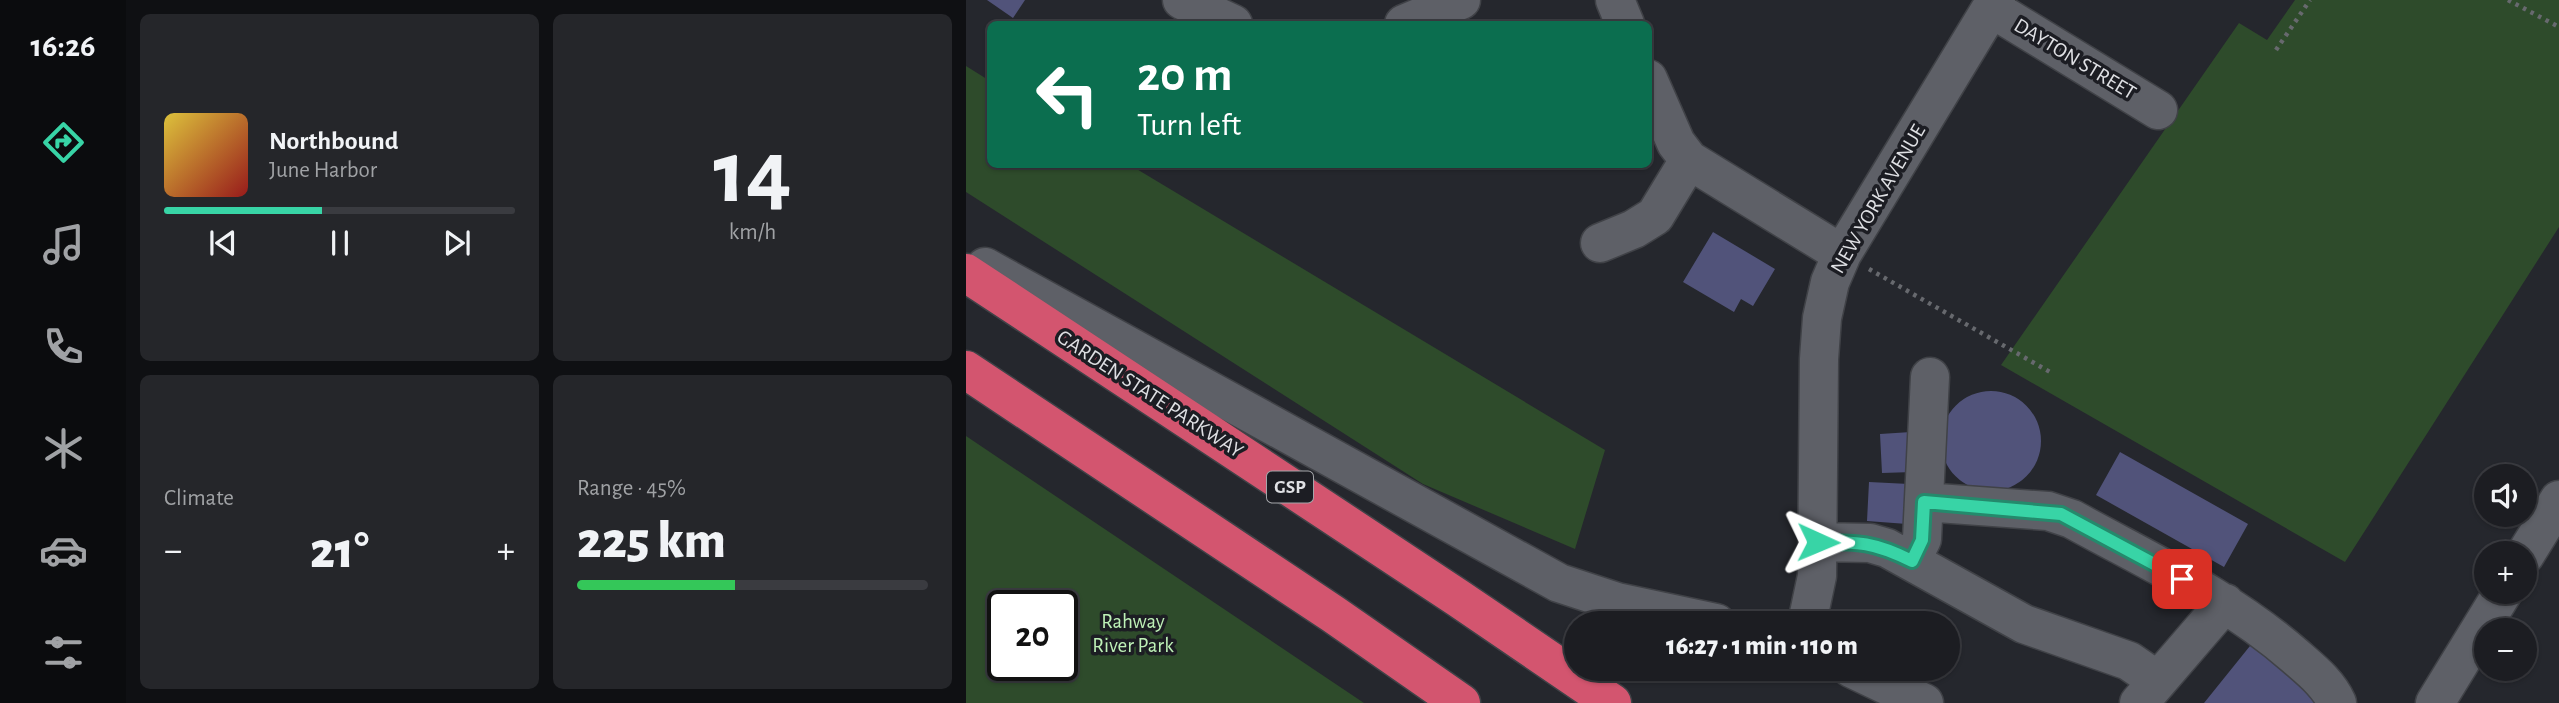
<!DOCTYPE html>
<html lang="en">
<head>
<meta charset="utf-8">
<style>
  body { margin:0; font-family:"Alegreya Sans",sans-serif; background:#25262a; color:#f1f3f6; height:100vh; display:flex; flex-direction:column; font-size:26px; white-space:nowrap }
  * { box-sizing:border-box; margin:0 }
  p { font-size:23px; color:#a0a2a5 }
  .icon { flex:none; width:38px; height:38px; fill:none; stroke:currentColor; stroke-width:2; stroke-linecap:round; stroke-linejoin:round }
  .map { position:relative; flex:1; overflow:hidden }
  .drawer { display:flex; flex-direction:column; gap:14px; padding:14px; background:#0f1013; width:840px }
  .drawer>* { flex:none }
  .hud { position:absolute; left:21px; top:21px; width:665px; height:147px; border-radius:10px; box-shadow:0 2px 5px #0004,0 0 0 2px #3a3b40; background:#0b6e4f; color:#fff; overflow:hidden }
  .controls { position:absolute; left:1508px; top:464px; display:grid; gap:14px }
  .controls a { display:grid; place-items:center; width:63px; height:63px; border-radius:50%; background:#1c1d22; box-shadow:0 2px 5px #0004,0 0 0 2px #3a3b40; font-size:35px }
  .speed { position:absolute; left:21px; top:590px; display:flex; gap:14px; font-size:35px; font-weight:700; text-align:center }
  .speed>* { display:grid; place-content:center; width:91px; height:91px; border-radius:50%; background:#1c1d22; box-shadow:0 2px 5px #0004,0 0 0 2px #3a3b40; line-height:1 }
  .speed .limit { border:4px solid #111; border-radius:10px; background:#fff; color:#111 }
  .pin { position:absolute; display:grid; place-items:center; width:60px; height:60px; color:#fff; margin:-30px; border-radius:14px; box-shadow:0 4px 10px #0006 }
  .me { position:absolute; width:77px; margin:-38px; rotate:91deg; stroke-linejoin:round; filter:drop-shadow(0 0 5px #0008) }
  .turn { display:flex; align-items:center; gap:24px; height:147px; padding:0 35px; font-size:32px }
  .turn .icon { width:91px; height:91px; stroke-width:2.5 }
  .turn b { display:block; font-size:49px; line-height:60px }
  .big { font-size:52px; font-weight:800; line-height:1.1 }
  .drawer .widget { flex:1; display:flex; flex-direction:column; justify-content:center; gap:10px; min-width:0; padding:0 24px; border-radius:10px; background:#25262a }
  .drawer .dial { align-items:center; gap:0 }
  .dial b { font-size:91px; line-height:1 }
  .song { display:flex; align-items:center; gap:21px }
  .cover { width:84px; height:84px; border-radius:10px; background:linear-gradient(135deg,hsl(50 70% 55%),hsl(0 70% 35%)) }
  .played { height:7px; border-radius:4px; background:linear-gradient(90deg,#38d4a6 45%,#3a3b40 45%) }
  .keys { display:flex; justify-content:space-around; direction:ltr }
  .heat { display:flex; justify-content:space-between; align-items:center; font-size:38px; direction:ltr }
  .charge { height:10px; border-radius:5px; background:linear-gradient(90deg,#34c759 45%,#3a3b40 0) }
  .drawer .tiles { flex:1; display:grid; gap:14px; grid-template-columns:repeat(2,1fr) }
  .trip { position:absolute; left:598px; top:611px; width:396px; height:70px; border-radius:35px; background:#1c1d22; box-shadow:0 2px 5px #0004,0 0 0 2px #3a3b40; font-weight:800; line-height:70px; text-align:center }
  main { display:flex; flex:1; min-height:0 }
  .menu { display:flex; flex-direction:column; width:126px; justify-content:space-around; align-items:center; background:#0b0c0e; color:#a0a2a5 }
  .menu .icon { width:49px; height:49px }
  .menu .on { color:#38d4a6 }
  .menu b { font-size:32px; color:#f1f3f6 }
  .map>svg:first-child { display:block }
  .green { fill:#2e4b2b; fill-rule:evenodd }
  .building { fill:#51537a }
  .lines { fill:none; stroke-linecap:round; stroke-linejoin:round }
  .minor-casing { stroke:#404247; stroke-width:41 }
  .highway-casing { stroke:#404247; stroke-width:41 }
  .path { stroke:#67696e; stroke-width:4.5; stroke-dasharray:3.5 5; stroke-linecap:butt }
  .minor { stroke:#5e6067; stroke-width:38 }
  .highway { stroke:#d3556f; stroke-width:38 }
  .route-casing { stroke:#248a6c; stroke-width:18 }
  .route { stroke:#38d4a6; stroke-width:12 }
  .labels { text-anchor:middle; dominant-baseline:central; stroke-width:7; stroke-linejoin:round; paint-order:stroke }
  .shield { fill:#1c1d23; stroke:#a4a6aa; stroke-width:2 }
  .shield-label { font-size:19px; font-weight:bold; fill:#dfe0e4 }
  .street-label { font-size:21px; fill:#dfe0e4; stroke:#1c1d23 }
  .park-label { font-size:21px; fill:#bef1b7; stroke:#1c1d23 }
</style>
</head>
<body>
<main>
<nav class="menu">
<b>16:26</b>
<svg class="icon on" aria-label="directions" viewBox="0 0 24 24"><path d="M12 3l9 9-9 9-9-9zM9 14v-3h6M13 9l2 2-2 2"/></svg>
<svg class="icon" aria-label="music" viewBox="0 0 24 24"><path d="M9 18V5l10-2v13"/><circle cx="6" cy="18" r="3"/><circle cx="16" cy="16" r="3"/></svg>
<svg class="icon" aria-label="phone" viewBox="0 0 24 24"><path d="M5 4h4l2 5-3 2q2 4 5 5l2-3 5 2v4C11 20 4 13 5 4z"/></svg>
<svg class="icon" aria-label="climate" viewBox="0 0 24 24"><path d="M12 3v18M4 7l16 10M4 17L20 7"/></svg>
<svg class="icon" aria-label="car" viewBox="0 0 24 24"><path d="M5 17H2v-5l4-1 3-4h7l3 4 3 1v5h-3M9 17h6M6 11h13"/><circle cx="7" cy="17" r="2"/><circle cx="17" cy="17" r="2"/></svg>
<svg class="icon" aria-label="filters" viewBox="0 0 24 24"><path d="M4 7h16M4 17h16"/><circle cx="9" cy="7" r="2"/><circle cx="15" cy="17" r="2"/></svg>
</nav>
<section class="drawer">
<div class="tiles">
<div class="widget">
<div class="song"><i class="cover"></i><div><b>Northbound</b><p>June Harbor</p></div></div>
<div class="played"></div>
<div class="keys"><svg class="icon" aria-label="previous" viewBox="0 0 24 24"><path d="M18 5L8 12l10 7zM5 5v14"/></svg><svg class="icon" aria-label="pause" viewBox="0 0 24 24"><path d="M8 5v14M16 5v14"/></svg><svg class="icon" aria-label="next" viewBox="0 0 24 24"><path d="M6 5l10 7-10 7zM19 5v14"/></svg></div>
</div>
<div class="widget dial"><b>14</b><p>km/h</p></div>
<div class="widget"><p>Climate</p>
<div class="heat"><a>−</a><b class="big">21°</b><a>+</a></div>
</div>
<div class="widget"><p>Range · 45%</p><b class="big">225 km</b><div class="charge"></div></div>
</div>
</section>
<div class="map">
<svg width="1593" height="703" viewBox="0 0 1593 703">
  <rect width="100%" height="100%" fill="#25272d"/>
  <path class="green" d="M1329 0H1593V227L1379 562 1035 365 1273 23 1301 40Z
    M0 66 24 81V164L164 165 639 450 609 549 457 484 0 192Z
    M0 436 398 703H0ZM37 606H96V665H37Z"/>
  <path class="building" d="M21 0H59L47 18Z
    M747 232 809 269 787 306 775 299 768 312 717 282Z
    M975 441a50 50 0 1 1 100 0a50 50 0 1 1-100 0Z
    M945 432 947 472 916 473 914 434Z
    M1154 452 1282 524 1258 567 1130 495Z
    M903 482 943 484 941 524 901 521Z
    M1292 636 1359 691 1349 703H1238Z"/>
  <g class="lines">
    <defs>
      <path id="minor" d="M216 0 267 24
        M649 0 659 24
        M1025 8 1192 110
        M438 24 495 0
        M682 79 710 143 723 160 876 254
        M634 243 668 229 689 216 723 160
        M19 267 593 583 651 602 750 623
        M958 502 1082 511 1106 519C1182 561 1263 598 1329 656 1345 670 1362 683 1371 703
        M852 542 904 543 921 548 1058 624 1163 661 1192 681
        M1559 555 1593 500
        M945 561 956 539 964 377
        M841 623 851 576 853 359 856 318 864 282 876 254 1030 0
        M885 668 958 703
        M1173 703 1259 603
        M1469 703 1537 592"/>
      <path id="highway" d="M0 273 492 598 646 703
        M0 370 367 614 495 703"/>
    </defs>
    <use href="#minor" class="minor-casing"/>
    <use href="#highway" class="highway-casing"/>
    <path class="path" d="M1542 0 1593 27
      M1310 50 1344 0
      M903 269 1084 372"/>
    <use href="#minor" class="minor"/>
    <use href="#highway" class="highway"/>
  </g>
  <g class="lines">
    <defs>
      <path id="route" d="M852 542C893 542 908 542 946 561L956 540 958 502 1095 514 1216 579"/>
    </defs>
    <use href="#route" class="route-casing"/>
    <use href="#route" class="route"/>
  </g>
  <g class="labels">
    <rect class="shield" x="301" y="471.5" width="46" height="31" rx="5"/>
    <g class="shield-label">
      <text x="324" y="487">GSP</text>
    </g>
    <g class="street-label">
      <text transform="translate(1109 59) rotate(31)">DAYTON STREET</text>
      <text transform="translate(912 199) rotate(-60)">NEW YORK AVENUE</text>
      <text transform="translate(184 394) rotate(33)">GARDEN STATE PARKWAY</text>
    </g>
    <g class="park-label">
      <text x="167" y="621">Rahway<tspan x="167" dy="24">River Park</tspan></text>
    </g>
  </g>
</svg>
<div class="controls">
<a><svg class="icon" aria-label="sound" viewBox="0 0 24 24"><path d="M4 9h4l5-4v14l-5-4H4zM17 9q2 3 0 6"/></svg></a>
<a>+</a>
<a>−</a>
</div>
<div class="speed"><div class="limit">20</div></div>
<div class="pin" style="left:1216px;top:579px;background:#d93025"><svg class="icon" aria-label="arrive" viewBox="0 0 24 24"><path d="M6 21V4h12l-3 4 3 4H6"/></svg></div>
<svg class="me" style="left:852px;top:542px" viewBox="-20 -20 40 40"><path d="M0-17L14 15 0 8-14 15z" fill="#38d4a6" stroke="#fff" stroke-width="4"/></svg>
<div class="trip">16:27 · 1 min · 110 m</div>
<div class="hud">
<div class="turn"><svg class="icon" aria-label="left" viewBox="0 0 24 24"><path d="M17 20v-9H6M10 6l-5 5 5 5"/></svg><div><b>20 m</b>Turn left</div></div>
</div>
</div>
</main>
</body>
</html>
